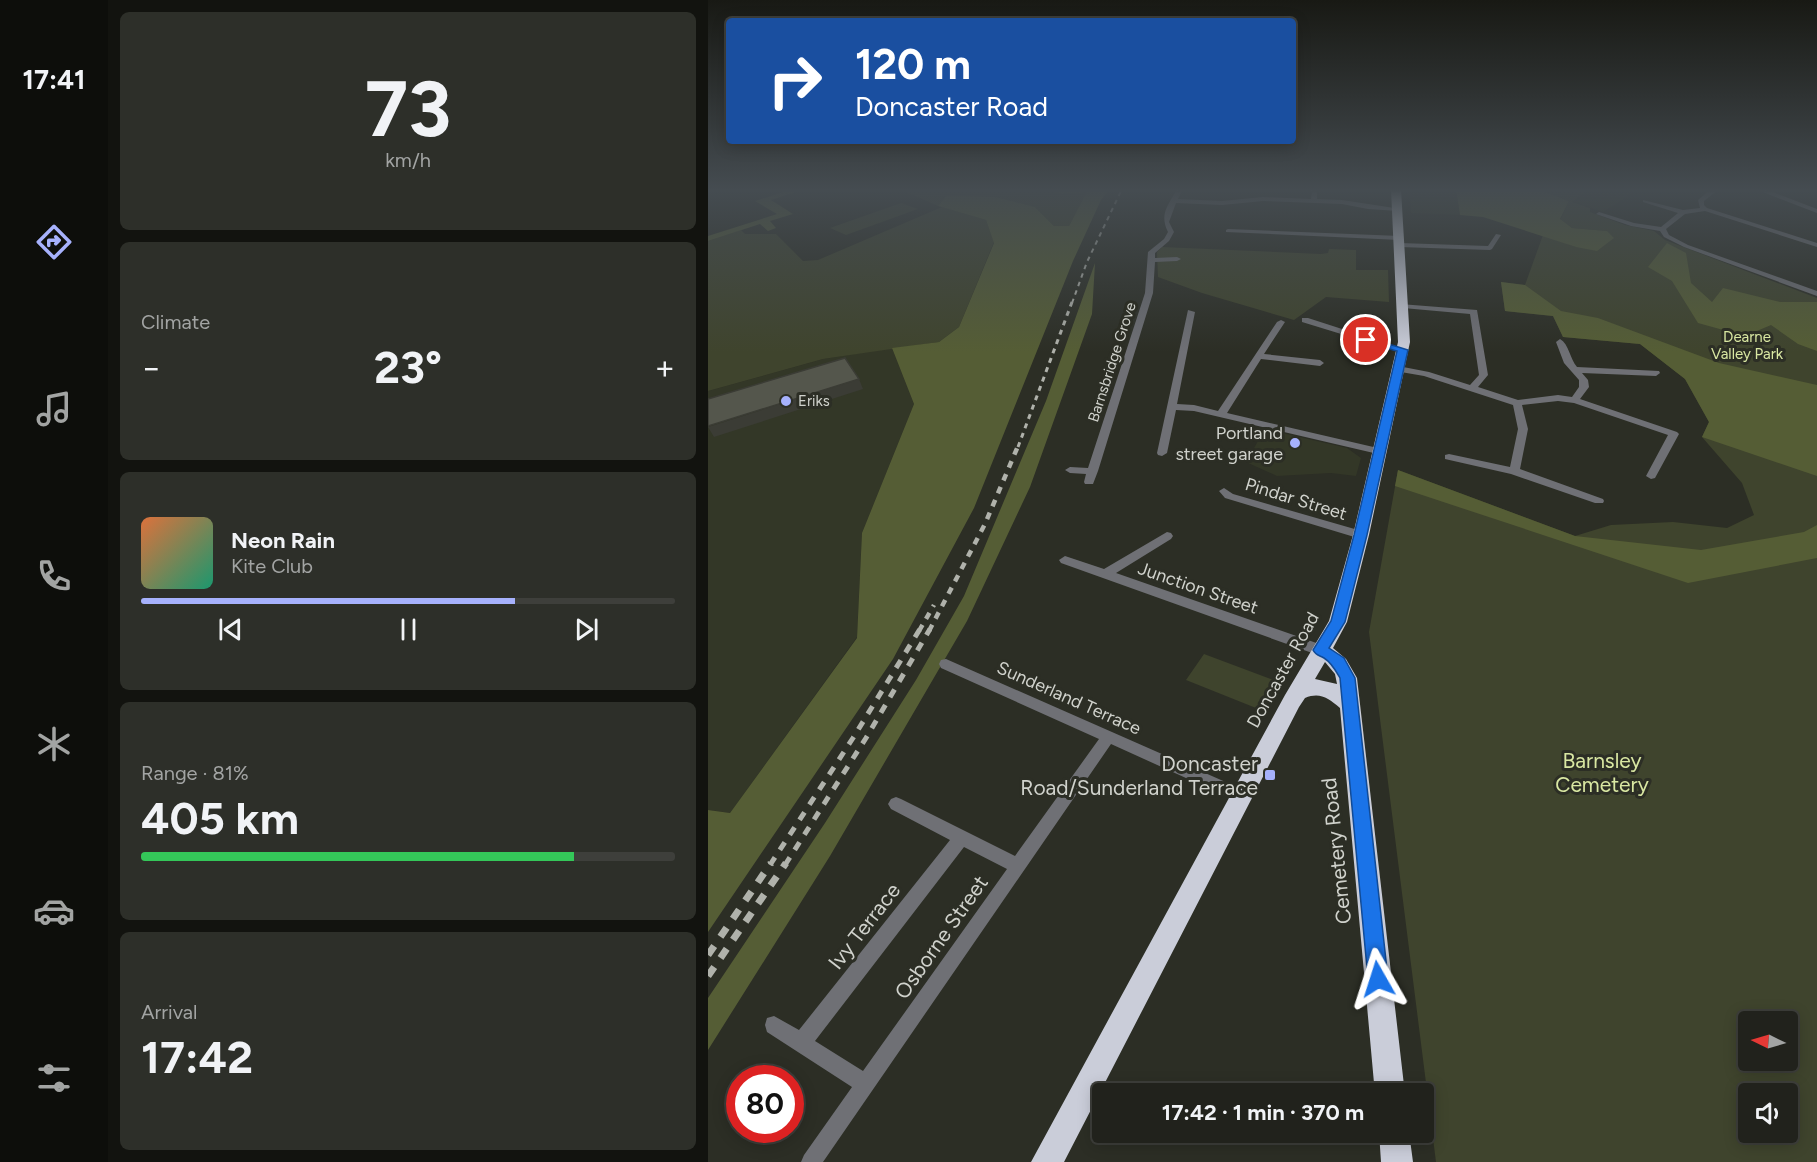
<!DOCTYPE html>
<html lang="en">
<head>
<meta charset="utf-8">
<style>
  body { margin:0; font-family:Figtree,sans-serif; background:#2d2f29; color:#f1f3f6; height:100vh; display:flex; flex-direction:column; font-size:22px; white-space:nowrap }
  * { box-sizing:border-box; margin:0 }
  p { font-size:20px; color:#a2a4a3 }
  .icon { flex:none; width:33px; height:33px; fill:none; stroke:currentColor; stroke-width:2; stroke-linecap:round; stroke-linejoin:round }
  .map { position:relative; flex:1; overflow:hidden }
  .panel { display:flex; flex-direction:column; gap:12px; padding:12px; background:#12130f; width:600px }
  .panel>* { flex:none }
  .top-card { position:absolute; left:18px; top:18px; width:570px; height:126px; border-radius:6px; box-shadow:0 3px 15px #0003,0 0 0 2px #3e3f3b; background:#1a4fa0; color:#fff; overflow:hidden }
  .needle { width:39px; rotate:275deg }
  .fabs { position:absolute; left:1030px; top:1011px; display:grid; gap:12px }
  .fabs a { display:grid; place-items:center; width:60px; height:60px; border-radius:6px; background:#21221c; box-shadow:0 3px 15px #0003,0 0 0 2px #3e3f3b; font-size:30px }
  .speed { position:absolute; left:18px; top:1065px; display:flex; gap:12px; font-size:30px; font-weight:700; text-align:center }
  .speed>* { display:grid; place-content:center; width:78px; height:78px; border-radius:50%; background:#21221c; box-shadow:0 3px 15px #0003,0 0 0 2px #3e3f3b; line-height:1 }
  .speed .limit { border:9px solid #d22; background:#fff; color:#111 }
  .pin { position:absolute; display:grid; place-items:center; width:51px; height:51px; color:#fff; margin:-26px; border:3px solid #fff; border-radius:50%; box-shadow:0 2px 6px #0007 }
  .me { position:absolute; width:66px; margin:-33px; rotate:354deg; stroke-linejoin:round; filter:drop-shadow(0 0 4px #0008) }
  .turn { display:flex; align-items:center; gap:21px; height:126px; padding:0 30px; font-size:27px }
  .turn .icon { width:78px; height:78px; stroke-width:2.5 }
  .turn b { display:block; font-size:42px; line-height:51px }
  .big { font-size:45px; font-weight:700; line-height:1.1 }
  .panel .card { flex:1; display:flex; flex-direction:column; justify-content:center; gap:9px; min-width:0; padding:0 21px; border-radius:9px; background:#2d2f29 }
  .panel .dial { align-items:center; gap:0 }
  .dial b { font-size:78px; line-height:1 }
  .song { display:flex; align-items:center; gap:18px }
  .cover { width:72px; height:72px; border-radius:9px; background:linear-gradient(135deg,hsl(20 70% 55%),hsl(160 70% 35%)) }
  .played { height:6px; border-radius:3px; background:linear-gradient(90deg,#a6b1fc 70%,#3e3f3b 70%) }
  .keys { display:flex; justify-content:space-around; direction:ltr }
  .heat { display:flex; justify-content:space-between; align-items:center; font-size:33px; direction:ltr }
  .charge { height:9px; border-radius:4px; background:linear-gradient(90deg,#34c759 81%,#3e3f3b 0) }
  .trip { position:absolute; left:384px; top:1083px; width:342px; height:60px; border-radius:6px; background:#21221c; box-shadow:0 3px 15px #0003,0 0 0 2px #3e3f3b; font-weight:700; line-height:60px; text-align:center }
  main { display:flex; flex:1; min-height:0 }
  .dock { display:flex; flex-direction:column; width:108px; justify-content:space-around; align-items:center; background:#0d0e0b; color:#a2a4a3 }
  .dock .icon { width:42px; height:42px }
  .dock .current { color:#a6b1fc }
  .dock b { font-size:27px; color:#f1f3f6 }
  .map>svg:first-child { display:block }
  .built { fill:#333727 }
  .green { fill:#3f442d; fill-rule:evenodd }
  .forest { fill:#555d35 }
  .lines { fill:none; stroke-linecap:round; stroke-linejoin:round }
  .street { fill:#6f7075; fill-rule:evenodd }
  .highway { fill:#cacdd9; fill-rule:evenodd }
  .rail-far4 { stroke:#b0b2ab; stroke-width:2; stroke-dasharray:4.5 4.5; stroke-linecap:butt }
  .rail-far3 { stroke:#b0b2ab; stroke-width:3; stroke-dasharray:5 5; stroke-linecap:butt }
  .rail-far2 { stroke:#b0b2ab; stroke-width:4.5; stroke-dasharray:7 7; stroke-linecap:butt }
  .rail-far1 { stroke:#b0b2ab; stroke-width:5; stroke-dasharray:9 9; stroke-linecap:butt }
  .rail { stroke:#b0b2ab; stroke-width:7; stroke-dasharray:11 11; stroke-linecap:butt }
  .shaded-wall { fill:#3b3c35 }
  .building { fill:#54564c; stroke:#3b3c35; stroke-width:1.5 }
  .route { fill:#1a73e8; stroke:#114b97; stroke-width:1.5 }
  .poi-dot { fill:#a6b1fc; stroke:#2c2e25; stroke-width:2 }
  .labels { text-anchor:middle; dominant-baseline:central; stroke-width:6; stroke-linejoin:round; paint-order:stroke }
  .far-park-label { font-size:15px; fill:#d9e7a2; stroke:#2c2e25 }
  .far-street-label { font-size:15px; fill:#d0d2cc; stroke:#2c2e25 }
  .far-poi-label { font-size:15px; fill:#d0d2cc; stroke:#2c2e25; text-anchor:start }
  .poi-label { font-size:18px; fill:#d0d2cc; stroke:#2c2e25; text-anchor:end }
  .street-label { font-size:18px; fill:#d0d2cc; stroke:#2c2e25 }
  .near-park-label { font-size:21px; fill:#d9e7a2; stroke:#2c2e25 }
  .near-poi-label { font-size:21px; fill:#d0d2cc; stroke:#2c2e25; text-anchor:end }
  .near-street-label { font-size:21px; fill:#d0d2cc; stroke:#2c2e25 }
</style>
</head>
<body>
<main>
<nav class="dock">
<b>17:41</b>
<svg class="icon current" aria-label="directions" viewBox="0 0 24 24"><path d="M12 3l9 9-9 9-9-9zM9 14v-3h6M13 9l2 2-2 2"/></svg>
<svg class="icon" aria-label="music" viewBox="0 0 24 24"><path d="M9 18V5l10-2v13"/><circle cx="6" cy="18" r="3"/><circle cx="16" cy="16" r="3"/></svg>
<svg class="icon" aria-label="phone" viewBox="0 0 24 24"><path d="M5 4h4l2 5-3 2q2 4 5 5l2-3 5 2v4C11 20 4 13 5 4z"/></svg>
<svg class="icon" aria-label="climate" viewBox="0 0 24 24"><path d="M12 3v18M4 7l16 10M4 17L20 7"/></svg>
<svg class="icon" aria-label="car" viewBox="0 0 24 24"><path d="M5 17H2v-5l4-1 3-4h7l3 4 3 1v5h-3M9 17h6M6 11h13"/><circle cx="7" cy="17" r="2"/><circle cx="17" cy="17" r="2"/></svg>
<svg class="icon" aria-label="filters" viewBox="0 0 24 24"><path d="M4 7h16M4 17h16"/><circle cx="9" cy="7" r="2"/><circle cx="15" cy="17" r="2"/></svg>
</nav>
<section class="panel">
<div class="card dial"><b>73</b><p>km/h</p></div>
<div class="card"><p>Climate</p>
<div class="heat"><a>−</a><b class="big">23°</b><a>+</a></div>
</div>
<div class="card">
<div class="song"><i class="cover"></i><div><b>Neon Rain</b><p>Kite Club</p></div></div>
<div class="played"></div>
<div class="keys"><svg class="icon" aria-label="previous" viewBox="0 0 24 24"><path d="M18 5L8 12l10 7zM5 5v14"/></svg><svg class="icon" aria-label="pause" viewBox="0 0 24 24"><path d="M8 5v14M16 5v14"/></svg><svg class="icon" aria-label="next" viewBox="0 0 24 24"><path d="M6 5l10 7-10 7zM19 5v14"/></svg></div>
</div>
<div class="card"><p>Range · 81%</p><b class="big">405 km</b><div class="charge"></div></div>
<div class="card"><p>Arrival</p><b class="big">17:42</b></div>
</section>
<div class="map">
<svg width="1109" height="1162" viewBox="0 0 1109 1162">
  <rect width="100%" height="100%" fill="#2c2e25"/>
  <path class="built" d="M702 189 748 191 752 215 703 213Z
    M828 189H931L895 212Z
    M184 348 206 404 154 533 149 637 22 813 0 810V391L115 359Z
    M557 429 639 448 653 458 648 476 623 473 569 476 538 462Z"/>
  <path class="green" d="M192 189H393L380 192 361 226H346L327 207 238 196 230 206Z
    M872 189H880L864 202 882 208V212L917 225 946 231 957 240 1109 298V1162H728L661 632 690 470 867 536 903 525 965 522 1019 528 1046 515 1034 483 994 437 1001 422 977 379 932 344 855 337 845 316 797 311 793 282 817 285 835 235 868 247 899 231 864 228 852 220 861 201 830 190 852 193ZM1041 1022H1080V1060H1041ZM1041 1094H1080V1132H1041Z
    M193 203 210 209 138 235 122 228Z
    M234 207 278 220 286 242 251 327 231 342 115 359 0 391V241L33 230 37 234H68L95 261 110 260Z
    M454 247 613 254 620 253 621 249 648 250V270H680L681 302 618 297 586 320 494 293 450 277 449 252Z
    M496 654 573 683 558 712 478 680Z"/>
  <path class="forest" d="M85 189H97L63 200 85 214 62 221 68 228 60 231 52 224 0 241V236L69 214 47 201Z
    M346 189H401L393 200 365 261 266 508 185 659 0 932V810L22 813 149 638 154 533 206 404 184 348 231 342 251 327 286 243 278 220 230 206 238 196 287 197 327 207 346 226H361L379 192 354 194 346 192Z
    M748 189H828L861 201 852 219 864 228 899 231 906 238 889 251 868 247 775 217 752 215Z
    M959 243 978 253 983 283 1004 302 1015 288 1072 302H1109V351L1090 344 1063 325 1037 336 990 323 964 281 940 267Z
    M387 263 384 314 322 487 259 621 122 856 0 1050V998L117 823 208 680 256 596 338 401Z
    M793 282 817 285 853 311 890 318 1011 363 1109 385V476L994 437 1001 422 977 379 932 344 855 337 845 316 797 311Z
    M690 470 867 536 993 550 1096 532 1109 525V558L980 583 687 486Z"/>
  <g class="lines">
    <path class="street" d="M469 189H475L470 199 514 201 555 197 603 199 604 192 600 189H609V199L634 200 693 209 690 211 660 209 634 204 555 201 514 205 468 203 461 222 466 232 461 241 447 253V258L469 257 473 259 469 261 447 262 445 293 390 471 385 484H377L376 482 378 474 362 473 357 470 362 467 380 468 437 293 440 252 456 239 460 232C451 214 460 206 469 189Z
      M1003 189H1011L996 201V205L999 208 1109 243V247L997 211 977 214 958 229 961 235 980 245 1109 291V296L976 247 956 237 952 231 923 226 888 214 891 212 926 223 953 227 970 213 935 202V200L975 210 992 208 990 200Z
      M1047 189H1057L1109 209V213Z
      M520 229 692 236 695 238 692 240 518 232V230Z
      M788 234 793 235 784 249 782 250 692 247 689 245 692 243 780 246Z
      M692 304 769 310 780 375 770 387 810 400 850 395 864 397 871 387V380L856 363 848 342 852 339C861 344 862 359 869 367L951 371 952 373 948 376 874 373 880 380 881 387 872 399 969 432 971 434 947 478 943 479 938 476 960 435 866 403 850 401 814 405 820 429 812 469 895 499 896 501 895 503H887L803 474 737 459V455L741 454 802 467 810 429 805 405 716 376 687 371V367L690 366 721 372 762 385 771 375 762 314 695 308 691 306Z
      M480 310 487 312 469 404 486 405 510 411 569 322 573 320 577 322 556 354 612 360 616 363 612 366 553 359 519 413 674 449V453L670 454 486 411 468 410 459 453 454 456 450 455 449 453Z
      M594 318H600L699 350 692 352 594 322Z
      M516 488 525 494 657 532 659 535 653 539 517 498 511 491Z
      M459 532 463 533 465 536 463 539 408 573 617 646 619 650 617 654H607L353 563 351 560 357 556 396 569Z
      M238 659 538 791 541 796 538 801 533 803 403 744 115 1162H93L96 1155 144 1087 59 1032 57 1025 59 1018 66 1016 91 1030 242 840 183 809 180 804 183 799 188 797 193 799 307 856 391 739 233 668 231 664 233 660ZM256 847 299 869 155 1071 107 1041Z"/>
    <path class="highway" d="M683 189H693L702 342 661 535 639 622 625 648 638 659 649 678 697 1094H667L632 708C620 698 612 692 597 698L591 707 356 1162H323L577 695 621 621 645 535 690 342ZM617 662 627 674 629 684 607 679Z
      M671 1132H701L705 1162H673Z"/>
    <path class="rail-far4" d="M364 303 379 262 414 189"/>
    <path class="rail-far3" d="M310 447 364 302"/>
    <path class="rail-far2" d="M211 631 226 605
      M221 631 277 524 310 446"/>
    <path class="rail-far1" d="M62 865 145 738 212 629
      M77 865 158 738 222 629"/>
    <path class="rail" d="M0 955 63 863
      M0 976 78 863"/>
  </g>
  <path class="shaded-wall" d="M151 379 155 389 6 437 0 427Z"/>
  <path class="building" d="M137 358 151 379 0 426V399Z"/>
  <linearGradient id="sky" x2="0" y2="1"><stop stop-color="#181914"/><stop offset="0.54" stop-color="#454c51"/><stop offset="1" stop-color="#454c51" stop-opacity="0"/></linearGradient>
  <rect width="1109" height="352" fill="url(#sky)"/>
  <path class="route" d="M658 337 700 350 659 535 637 622 621 648 636 658 647 678 680 979 677 986 670 989 663 986 660 979 632 678C628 671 624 663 616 658 611 655 608 656 605 650L623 621 646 535 689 351 655 342 653 340Z"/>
  <g class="poi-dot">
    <circle cx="78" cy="401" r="6"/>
    <circle cx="587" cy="443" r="6"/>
    <rect x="556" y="769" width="12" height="12" rx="3"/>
  </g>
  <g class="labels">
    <g class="far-park-label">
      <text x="1039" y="337">Dearne<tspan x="1039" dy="17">Valley Park</tspan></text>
    </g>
    <g class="far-street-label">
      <text transform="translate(404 362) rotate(-72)">Barnsbridge Grove</text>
    </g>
    <g class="far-poi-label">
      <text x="90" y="401">Eriks</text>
    </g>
    <g class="poi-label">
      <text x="575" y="433">Portland<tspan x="575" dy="21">street garage</tspan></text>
    </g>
    <g class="street-label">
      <text transform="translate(588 499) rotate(17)">Pindar Street</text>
      <text transform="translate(490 588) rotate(19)">Junction Street</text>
      <text transform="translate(575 670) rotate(-61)">Doncaster Road</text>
      <text transform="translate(361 698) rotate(24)">Sunderland Terrace</text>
    </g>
    <g class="near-park-label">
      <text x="894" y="760">Barnsley<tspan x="894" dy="24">Cemetery</tspan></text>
    </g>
    <g class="near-poi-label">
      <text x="550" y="763">Doncaster<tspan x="550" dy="24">Road/Sunderland Terrace</tspan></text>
    </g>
    <g class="near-street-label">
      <text transform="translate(628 851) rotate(-96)">Cemetery Road</text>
      <text transform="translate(156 926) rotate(-52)">Ivy Terrace</text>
      <text transform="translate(233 937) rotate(-55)">Osborne Street</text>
    </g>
  </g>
</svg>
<div class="fabs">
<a><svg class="needle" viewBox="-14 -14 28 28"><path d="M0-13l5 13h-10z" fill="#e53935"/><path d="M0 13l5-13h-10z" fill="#a2a4a3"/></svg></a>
<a><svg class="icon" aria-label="sound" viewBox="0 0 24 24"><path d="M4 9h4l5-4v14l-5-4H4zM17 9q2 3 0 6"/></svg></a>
</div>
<div class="speed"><div class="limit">80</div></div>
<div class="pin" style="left:658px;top:340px;background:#d93025"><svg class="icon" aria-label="arrive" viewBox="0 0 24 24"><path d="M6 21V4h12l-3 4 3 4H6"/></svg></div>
<svg class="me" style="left:670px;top:979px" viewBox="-20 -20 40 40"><path d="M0-17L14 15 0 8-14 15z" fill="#1a73e8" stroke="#fff" stroke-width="4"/></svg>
<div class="trip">17:42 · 1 min · 370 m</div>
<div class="top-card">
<div class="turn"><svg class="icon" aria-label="right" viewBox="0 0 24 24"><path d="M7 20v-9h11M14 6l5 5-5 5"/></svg><div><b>120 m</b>Doncaster Road</div></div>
</div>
</div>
</main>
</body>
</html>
